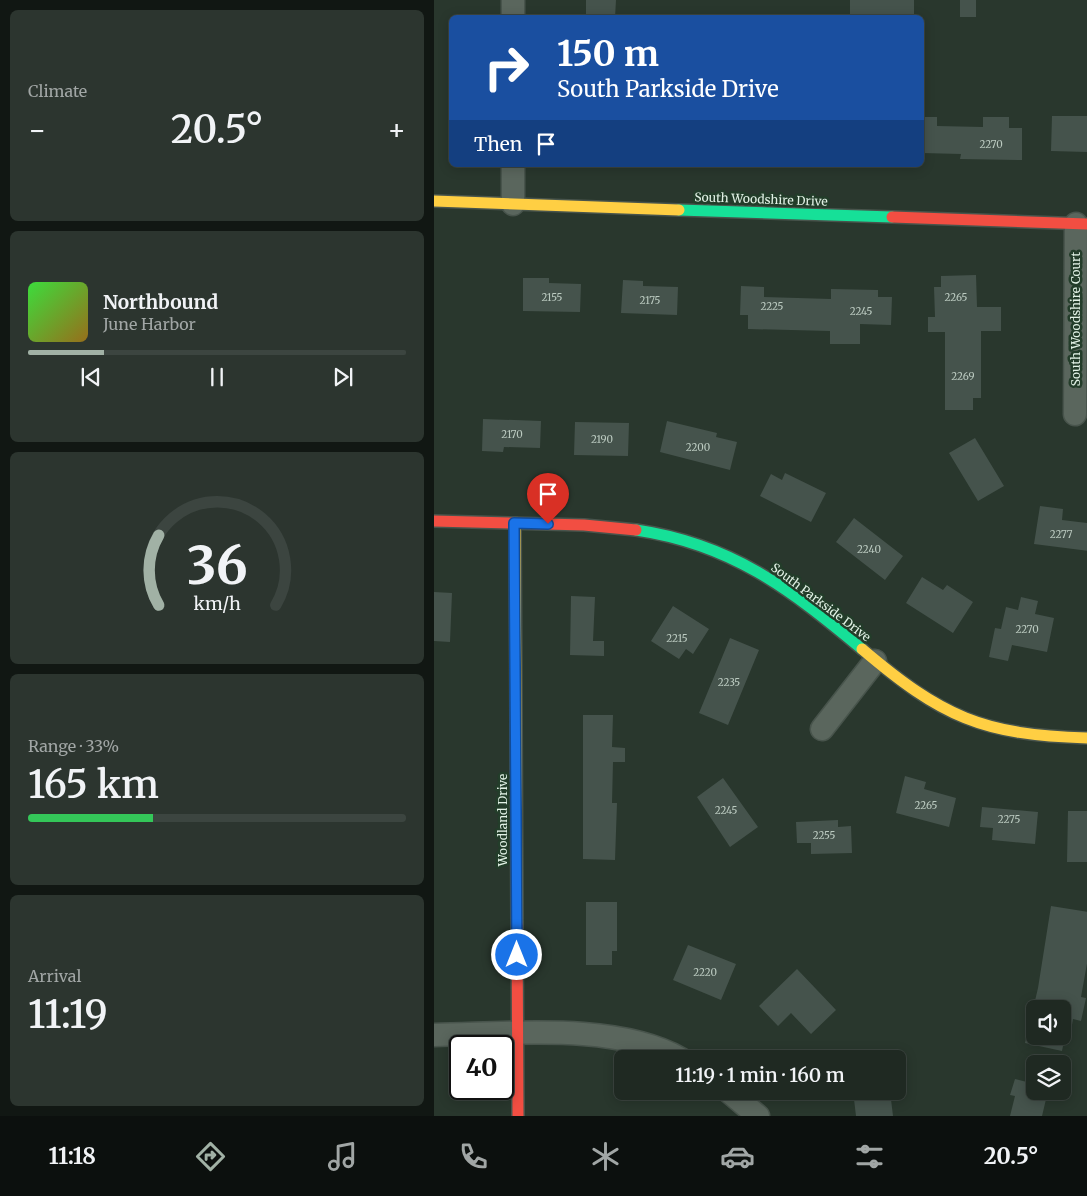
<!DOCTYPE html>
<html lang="en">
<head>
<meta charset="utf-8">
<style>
  body { margin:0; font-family:Merriweather,serif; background:#2c352f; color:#f1f3f6; height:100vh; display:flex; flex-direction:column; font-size:19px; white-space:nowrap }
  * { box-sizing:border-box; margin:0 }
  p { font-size:16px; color:#a1a6a5 }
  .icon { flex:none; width:28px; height:28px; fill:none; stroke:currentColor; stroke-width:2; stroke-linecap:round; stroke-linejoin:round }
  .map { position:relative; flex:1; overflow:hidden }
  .details { display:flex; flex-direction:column; gap:10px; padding:10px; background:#111713; width:434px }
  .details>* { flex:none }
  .hud { position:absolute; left:15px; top:15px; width:475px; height:152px; border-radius:8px; box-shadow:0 2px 12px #0003,0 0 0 1px #3c4540; background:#1a4fa0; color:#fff; overflow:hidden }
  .tools { position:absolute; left:592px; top:1000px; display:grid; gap:10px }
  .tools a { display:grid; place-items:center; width:45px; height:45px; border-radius:8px; background:#1f2922; box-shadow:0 2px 12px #0003,0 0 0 1px #3c4540; font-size:25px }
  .speed { position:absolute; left:15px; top:1035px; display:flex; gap:10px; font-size:25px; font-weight:700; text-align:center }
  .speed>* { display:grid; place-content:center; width:65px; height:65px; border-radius:50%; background:#1f2922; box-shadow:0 2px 12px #0003,0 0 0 1px #3c4540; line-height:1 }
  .speed .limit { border:2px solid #111; border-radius:8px; background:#fff; color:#111 }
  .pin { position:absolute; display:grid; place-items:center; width:42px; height:42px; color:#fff; margin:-51px -21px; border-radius:50% 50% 50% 0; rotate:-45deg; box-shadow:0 0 5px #0007 }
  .pin .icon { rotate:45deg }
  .me { position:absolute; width:55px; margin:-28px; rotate:0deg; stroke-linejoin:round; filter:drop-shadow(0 0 4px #0008) }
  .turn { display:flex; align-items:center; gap:18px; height:105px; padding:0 25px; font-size:22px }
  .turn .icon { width:65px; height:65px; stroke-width:2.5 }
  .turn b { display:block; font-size:35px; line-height:42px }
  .then { display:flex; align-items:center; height:48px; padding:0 25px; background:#0003; gap:10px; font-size:19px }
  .big { font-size:38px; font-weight:600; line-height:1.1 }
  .details .card { flex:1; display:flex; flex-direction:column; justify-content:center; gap:8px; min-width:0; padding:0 18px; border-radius:8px; background:#2c352f }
  .details .dial { align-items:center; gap:0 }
  .dial svg { height:130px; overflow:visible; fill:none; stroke:#3c4540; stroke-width:7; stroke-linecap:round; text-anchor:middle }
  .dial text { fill:#f1f3f6; stroke:none }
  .song { display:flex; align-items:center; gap:15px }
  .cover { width:60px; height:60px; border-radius:8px; background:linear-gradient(135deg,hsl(120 70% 55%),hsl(40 70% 35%)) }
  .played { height:5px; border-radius:2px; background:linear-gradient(90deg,#a1b1a5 20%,#3c4540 20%) }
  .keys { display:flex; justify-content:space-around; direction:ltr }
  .heat { display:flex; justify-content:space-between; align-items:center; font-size:28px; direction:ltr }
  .charge { height:8px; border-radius:4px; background:linear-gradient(90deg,#34c759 33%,#3c4540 0) }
  .trip { position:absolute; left:180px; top:1050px; width:292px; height:50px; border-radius:8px; background:#1f2922; box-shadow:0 2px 12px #0003,0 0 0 1px #3c4540; font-weight:600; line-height:50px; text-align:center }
  .tab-bar { display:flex; height:80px; justify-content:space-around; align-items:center; background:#0c100e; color:#a1a6a5 }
  .tab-bar .icon { width:35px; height:35px }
  .tab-bar .on { color:#a1b1a5 }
  .tab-bar b { font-size:22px; color:#f1f3f6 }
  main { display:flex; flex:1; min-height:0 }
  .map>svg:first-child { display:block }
  .building { fill:#45534c; fill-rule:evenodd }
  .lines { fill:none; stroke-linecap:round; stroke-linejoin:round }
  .street-casing { stroke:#48544c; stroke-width:25 }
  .fast-casing { stroke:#48544c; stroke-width:14 }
  .slow-casing { stroke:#48544c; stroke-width:14 }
  .jam-casing { stroke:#48544c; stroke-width:14 }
  .street { stroke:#5a665d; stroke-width:22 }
  .fast { stroke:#16e098; stroke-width:11 }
  .slow { stroke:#ffcf43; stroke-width:11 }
  .jam { stroke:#f24e42; stroke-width:11 }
  .route-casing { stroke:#114b97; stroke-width:12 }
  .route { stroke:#1a73e8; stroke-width:9 }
  .labels { text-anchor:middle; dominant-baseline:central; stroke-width:5; stroke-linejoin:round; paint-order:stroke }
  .number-label { font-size:10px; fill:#bbcac0 }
  .street-label { font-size:12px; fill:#e2f2e6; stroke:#233d2a }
</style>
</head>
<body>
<main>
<section class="details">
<div class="card"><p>Climate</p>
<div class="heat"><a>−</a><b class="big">20.5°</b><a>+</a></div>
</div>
<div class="card">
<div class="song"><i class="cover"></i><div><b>Northbound</b><p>June Harbor</p></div></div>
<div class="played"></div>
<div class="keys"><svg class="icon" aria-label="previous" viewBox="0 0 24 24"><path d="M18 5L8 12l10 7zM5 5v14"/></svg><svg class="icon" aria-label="pause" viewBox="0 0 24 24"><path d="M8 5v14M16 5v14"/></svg><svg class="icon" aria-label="next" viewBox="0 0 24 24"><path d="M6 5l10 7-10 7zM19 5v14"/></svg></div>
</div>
<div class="card dial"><svg viewBox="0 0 100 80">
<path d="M14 69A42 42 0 1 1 86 69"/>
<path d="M14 69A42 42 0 0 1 14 26" stroke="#a1b1a5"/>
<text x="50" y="56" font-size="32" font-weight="700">36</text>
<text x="50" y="72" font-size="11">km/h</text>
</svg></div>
<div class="card"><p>Range · 33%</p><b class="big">165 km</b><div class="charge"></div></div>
<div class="card"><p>Arrival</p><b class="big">11:19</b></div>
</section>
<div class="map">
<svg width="654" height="1116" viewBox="0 0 654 1116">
  <rect width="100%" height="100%" fill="#29372d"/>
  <path class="building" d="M152 0H182L181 18H152Z
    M416 0H480V16L416 18Z
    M526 0H542V17H526Z
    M618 116H654V152L617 151Z
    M488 117H503V126L549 127V117H575V128H588V160L526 159 527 154 488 153Z
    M542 275 543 307H567V331H547V398H539V410H511V332H494V317H501L500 287H507V276Z
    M89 278H115V283L147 284 146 312 89 311Z
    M189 280 209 281V286L244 287 243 315 187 313Z
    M307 286 330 287V297L397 299V289L444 290V297H458L457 325 426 324V344H396V331L314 329V315H306Z
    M49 419 107 421 106 448 70 447 69 452 48 451Z
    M233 421 283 433 282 437 303 442 296 470 226 452Z
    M141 422 195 423 194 456 140 455Z
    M541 438 570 486 544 501 515 453Z
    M351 473 392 493 377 522 326 496 337 474 348 480Z
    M606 506 629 509 628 520 654 523V551L600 544Z
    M420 518 469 556 451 580 402 542Z
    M488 577 509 590 513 585 539 602 519 633 472 603Z
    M0 592 18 593 16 642 0 641Z
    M137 596 161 597 159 641H170V656L136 655Z
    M587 597 604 601 601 614 620 618 613 652 578 645 574 661 555 657 561 628 567 629 572 607 584 610Z
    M239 606 275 629 259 654 252 649 245 659 217 641Z
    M296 638 325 650 294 725 265 713Z
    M149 715H179L178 747 191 748V762H179L178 803H183L181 860 149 859Z
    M471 776 492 782 490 789 522 798 515 827 462 813Z
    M289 778 324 827 296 847 263 797Z
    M548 807 604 812 601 844 558 840 559 828 546 827Z
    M634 811H654V862H633Z
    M404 820V827L417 826 418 853 377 854V843H363L362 822Z
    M152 902H183V951H178V965H152Z
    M617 906 654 912V958L647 997 652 998 647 1021 639 1019 635 1042 630 1041 628 1051 591 1043 604 988ZM601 1009H629V1036H601Z
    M254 945 302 964 287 1000 239 980Z
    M363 969 402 1010 377 1034 357 1013 344 1026 325 1006Z
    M581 1079 601 1084V1091H614L608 1116H576L581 1096 576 1095Z
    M419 1091H456L459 1116H422Z"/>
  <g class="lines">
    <defs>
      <path id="street" d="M79 0V18
        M79 165V204
        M641 414 642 224
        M388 729 441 661
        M0 1035C74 1034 182 1022 247 1059
        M294 1091 324 1116"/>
      <path id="fast" d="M245 210 458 217
        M202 530C298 544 356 589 428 649"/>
      <path id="slow" d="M0 201 245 210
        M81 523 83 923
        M428 649C508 717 548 735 654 738"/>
      <path id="jam" d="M458 217 654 224
        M0 521 150 525 202 530
        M83 923 84 1116"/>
    </defs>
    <use href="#street" class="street-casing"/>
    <use href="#fast" class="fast-casing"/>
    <use href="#slow" class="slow-casing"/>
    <use href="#jam" class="jam-casing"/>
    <use href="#street" class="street"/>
    <use href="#fast" class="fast"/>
    <use href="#slow" class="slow"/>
    <use href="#jam" class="jam"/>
  </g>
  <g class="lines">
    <defs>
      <path id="route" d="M83 955 80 523 114 524"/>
    </defs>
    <use href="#route" class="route-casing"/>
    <use href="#route" class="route"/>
  </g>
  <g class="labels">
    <g class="number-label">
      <text x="557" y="144">2270</text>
      <text x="118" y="297">2155</text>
      <text x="522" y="297">2265</text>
      <text x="216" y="300">2175</text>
      <text x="338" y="306">2225</text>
      <text x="427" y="311">2245</text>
      <text x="529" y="376">2269</text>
      <text x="78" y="434">2170</text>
      <text x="168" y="439">2190</text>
      <text x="264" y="447">2200</text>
      <text x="627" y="534">2277</text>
      <text x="435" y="549">2240</text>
      <text x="593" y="629">2270</text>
      <text x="243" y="638">2215</text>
      <text x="295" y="682">2235</text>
      <text x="492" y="805">2265</text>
      <text x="292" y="810">2245</text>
      <text x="575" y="819">2275</text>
      <text x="390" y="835">2255</text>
      <text x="271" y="972">2220</text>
    </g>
    <g class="street-label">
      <text transform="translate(327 199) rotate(2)">South Woodshire Drive</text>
      <text transform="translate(641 319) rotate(-90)">South Woodshire Court</text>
      <text transform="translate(387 602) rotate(37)">South Parkside Drive</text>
      <text transform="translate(68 820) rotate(-90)">Woodland Drive</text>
    </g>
  </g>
</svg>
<div class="tools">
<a><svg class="icon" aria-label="sound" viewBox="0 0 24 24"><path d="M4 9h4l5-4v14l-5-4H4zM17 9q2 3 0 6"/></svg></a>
<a><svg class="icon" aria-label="layers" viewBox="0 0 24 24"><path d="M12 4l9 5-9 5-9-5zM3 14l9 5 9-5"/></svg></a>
</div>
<div class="speed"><div class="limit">40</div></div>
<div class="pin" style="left:114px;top:524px;background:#d93025"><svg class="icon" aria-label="arrive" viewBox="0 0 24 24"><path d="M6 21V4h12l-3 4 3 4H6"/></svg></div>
<svg class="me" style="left:83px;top:955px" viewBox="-20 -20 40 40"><circle r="17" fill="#1a73e8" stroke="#fff" stroke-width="3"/><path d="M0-11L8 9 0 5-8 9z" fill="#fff"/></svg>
<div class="trip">11:19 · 1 min · 160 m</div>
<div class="hud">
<div class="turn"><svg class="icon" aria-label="right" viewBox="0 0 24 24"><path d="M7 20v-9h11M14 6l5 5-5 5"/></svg><div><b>150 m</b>South Parkside Drive</div></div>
<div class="then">Then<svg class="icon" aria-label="arrive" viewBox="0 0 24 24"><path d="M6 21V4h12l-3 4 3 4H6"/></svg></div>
</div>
</div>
</main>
<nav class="tab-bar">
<b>11:18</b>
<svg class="icon on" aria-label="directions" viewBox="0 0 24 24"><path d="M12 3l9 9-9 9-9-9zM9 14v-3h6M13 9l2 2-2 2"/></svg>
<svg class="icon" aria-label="music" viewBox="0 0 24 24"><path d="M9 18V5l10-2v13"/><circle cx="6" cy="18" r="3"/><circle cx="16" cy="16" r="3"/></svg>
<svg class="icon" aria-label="phone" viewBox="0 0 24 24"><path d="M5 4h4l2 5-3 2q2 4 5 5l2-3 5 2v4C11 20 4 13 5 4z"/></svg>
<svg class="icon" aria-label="climate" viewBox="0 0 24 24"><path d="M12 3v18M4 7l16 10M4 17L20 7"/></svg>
<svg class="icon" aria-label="car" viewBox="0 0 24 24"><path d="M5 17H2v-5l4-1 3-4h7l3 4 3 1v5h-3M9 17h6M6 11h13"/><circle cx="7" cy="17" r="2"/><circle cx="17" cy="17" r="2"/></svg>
<svg class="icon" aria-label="filters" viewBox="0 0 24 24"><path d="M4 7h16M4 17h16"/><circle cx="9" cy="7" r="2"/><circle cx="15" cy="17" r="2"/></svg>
<b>20.5°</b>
</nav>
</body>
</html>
